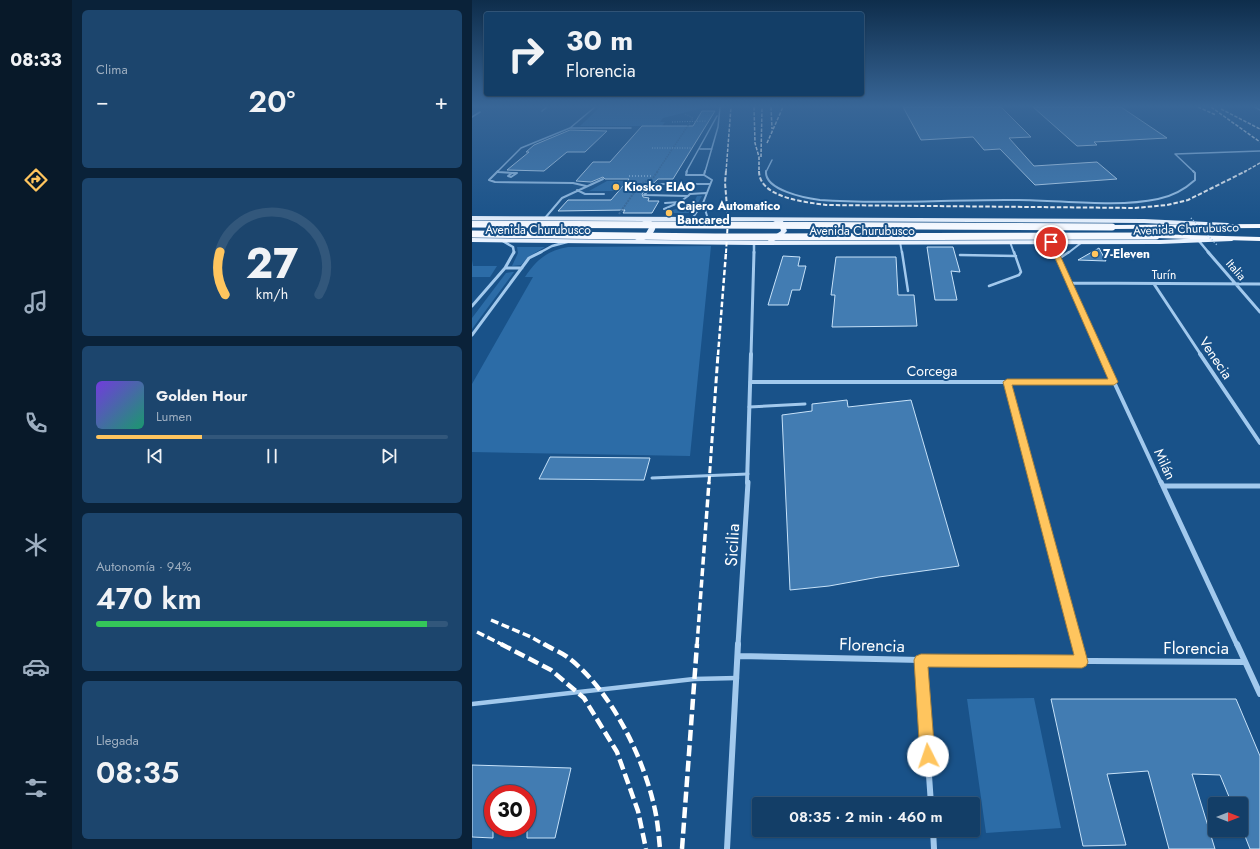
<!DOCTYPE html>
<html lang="es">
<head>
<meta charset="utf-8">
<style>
  body { margin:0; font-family:Jost,sans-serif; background:#1c456d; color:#f1f3f6; height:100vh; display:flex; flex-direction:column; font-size:15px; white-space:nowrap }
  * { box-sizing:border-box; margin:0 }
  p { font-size:13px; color:#9daec0 }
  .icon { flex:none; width:22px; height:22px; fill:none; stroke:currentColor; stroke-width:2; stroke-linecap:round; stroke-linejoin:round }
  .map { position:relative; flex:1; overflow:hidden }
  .drawer { display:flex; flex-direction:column; gap:10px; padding:10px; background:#0a2239; width:400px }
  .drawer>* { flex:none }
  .top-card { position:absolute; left:12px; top:12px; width:380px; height:84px; border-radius:4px; box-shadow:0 1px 3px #0004,0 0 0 1px #32577b; background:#133e67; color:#f1f3f6; overflow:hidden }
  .needle { width:26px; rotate:90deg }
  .buttons { position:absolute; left:736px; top:797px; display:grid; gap:8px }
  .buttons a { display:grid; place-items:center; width:40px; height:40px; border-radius:4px; background:#133e67; box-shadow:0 1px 3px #0004,0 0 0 1px #32577b; font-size:20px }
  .speed { position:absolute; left:12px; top:785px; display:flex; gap:8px; font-size:20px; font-weight:700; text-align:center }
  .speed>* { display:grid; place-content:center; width:52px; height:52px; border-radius:50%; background:#133e67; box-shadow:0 1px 3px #0004,0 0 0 1px #32577b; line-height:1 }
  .speed .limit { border:6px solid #d22; background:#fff; color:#111 }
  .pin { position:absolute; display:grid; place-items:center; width:34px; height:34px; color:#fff; margin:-17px; border:2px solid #fff; border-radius:50%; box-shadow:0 1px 4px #0007 }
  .me { position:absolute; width:44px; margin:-22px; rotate:356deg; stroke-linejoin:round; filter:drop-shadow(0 0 3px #0008) }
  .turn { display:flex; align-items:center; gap:14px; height:84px; padding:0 16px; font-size:18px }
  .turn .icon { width:52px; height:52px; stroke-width:2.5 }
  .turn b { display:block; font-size:28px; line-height:34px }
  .big { font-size:30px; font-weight:600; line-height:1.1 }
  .drawer .widget { flex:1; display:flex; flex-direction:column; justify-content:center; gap:6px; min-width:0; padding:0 14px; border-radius:6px; background:#1c456d }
  .drawer .dial { align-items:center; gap:0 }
  .dial svg { height:104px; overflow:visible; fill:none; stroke:#32577b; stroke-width:7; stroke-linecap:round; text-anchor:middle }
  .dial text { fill:#f1f3f6; stroke:none }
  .song { display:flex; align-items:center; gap:12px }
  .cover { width:48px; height:48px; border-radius:6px; background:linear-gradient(135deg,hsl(260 70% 55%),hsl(160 70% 35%)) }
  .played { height:4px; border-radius:2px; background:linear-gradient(90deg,#ffc55e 30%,#32577b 30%) }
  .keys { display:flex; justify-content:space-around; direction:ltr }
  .heat { display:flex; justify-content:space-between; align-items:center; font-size:22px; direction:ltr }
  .charge { height:6px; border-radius:3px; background:linear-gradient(90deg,#34c759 94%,#32577b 0) }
  .trip { position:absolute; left:280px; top:797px; width:228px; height:40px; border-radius:4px; background:#133e67; box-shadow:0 1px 3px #0004,0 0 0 1px #32577b; font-weight:600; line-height:40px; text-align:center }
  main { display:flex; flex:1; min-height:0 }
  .menu { display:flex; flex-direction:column; width:72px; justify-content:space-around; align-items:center; background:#081929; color:#9daec0 }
  .menu .icon { width:28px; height:28px }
  .menu .on { color:#ffc55e }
  .menu b { font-size:18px; color:#f1f3f6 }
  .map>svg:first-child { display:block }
  .green { fill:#2c6ca7 }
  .building { fill:#427cb2; stroke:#c7e2f9 }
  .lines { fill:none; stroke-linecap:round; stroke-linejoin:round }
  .pedestrian-tunnel-far1 { stroke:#3c6c9b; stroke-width:1.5; stroke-dasharray:1.5 1; stroke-linecap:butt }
  .pedestrian-tunnel { stroke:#3c6c9b; stroke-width:2; stroke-dasharray:2 1; stroke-linecap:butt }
  .path-far1 { stroke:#a2c9ed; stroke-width:1; stroke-dasharray:1 1.5; stroke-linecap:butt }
  .path { stroke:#a2c9ed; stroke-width:1.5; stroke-dasharray:1 2; stroke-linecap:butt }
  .service-far4 { stroke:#a2c9ed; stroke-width:1.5 }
  .service-far3 { stroke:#a2c9ed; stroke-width:2 }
  .service-far2 { stroke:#a2c9ed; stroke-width:2.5 }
  .service-far1 { stroke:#a2c9ed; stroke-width:3 }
  .service { stroke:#a2c9ed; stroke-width:4.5 }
  .minor-far4 { stroke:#a2c9ed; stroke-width:2.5 }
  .minor-far3 { stroke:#a2c9ed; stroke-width:3 }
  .minor-far2 { stroke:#a2c9ed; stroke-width:4 }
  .minor-far1 { stroke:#a2c9ed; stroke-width:5 }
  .minor { stroke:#a2c9ed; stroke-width:6 }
  .primary { fill:#e8f2ff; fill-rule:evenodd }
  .trunk { fill:#f4f8ff; fill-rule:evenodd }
  .rail-far5 { stroke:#fff; stroke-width:1.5; stroke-dasharray:3.5 1.5; stroke-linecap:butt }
  .rail-far4 { stroke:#fff; stroke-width:2; stroke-dasharray:4.5 2; stroke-linecap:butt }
  .rail-far3 { stroke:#fff; stroke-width:2.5; stroke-dasharray:5.5 2.5; stroke-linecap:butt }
  .rail-far2 { stroke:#fff; stroke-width:3; stroke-dasharray:7 3; stroke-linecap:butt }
  .rail-far1 { stroke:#fff; stroke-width:3.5; stroke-dasharray:8 3.5; stroke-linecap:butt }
  .rail { stroke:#fff; stroke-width:4.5; stroke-dasharray:11 4.5; stroke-linecap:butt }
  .path-bridge { stroke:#a2c9ed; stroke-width:1.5; stroke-dasharray:1 2; stroke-linecap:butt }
  .trunk-bridge { stroke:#f4f8ff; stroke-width:7 }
  .route { fill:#ffc55e; stroke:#a6803d }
  .poi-dot { fill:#ffc55e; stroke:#195289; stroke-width:1.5 }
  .labels { text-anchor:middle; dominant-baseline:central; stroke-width:4; stroke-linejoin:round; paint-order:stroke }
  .far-poi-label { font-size:12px; font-weight:bold; fill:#fff; stroke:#195289; text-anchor:start }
  .far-street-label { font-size:12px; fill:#fff; stroke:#195289 }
  .street-label { font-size:14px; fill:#fff; stroke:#195289 }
  .near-street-label { font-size:17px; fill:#fff; stroke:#195289 }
</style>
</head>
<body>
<main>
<nav class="menu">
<b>08:33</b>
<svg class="icon on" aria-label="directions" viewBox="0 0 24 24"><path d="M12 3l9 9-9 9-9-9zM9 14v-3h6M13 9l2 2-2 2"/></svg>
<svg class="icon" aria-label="music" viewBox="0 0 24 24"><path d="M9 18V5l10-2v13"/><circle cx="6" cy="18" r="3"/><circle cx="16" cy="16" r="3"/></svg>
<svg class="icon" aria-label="phone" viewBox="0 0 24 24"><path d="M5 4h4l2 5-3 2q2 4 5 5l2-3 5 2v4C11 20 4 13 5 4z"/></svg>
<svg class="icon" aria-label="climate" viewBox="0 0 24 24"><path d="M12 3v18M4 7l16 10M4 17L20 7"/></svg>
<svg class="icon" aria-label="car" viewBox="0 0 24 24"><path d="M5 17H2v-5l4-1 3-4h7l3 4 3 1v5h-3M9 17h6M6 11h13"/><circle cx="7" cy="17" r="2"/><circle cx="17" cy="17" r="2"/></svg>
<svg class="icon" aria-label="filters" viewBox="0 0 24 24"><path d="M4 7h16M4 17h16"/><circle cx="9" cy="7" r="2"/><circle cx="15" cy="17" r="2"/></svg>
</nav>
<section class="drawer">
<div class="widget"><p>Clima</p>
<div class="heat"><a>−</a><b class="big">20°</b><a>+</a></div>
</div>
<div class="widget dial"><svg viewBox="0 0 100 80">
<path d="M14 69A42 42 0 1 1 86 69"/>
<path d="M14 69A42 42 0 0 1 10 36" stroke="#ffc55e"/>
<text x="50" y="56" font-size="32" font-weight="700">27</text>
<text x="50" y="72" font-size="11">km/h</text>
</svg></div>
<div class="widget">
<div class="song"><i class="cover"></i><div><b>Golden Hour</b><p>Lumen</p></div></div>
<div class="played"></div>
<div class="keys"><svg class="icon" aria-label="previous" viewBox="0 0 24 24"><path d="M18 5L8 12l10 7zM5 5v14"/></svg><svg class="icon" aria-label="pause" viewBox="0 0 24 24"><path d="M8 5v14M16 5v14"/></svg><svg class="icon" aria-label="next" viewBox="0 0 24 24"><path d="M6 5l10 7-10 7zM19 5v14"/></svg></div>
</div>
<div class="widget"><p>Autonomía · 94%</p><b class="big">470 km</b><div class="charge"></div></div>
<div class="widget"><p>Llegada</p><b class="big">08:35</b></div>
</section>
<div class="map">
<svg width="788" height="849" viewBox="0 0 788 849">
  <rect width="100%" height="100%" fill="#195289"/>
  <path class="green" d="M128 107H235L191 118 188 122H193L190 126H108Z
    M135 181H171L159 191H117Z
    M225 196H230L220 213H193L222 202Z
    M239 246 218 456 0 452V384L61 277H53C65 259 75 251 96 247Z
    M45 247H73L56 257 49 265 40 266 46 253Z
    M0 260 1 266H25L18 277H0Z
    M40 272H42L0 329V318L34 273Z
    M562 698 589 828 514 833 495 699Z"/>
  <path class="building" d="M431 107H529L559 137 537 138 562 166 625 162 645 179 563 185 528 149 512 150 501 137 449 140Z
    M561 107H649L695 138 622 142 625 145 605 146Z
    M230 111H243L201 179H186L170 194 171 197 177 198 176 201H187L180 213H151L153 210 86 211 96 200H139L157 179H133L131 177 119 182 104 181 121 162H138L170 126H221Z
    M98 130 135 131 113 152H95L72 171 35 170 57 152H54L62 145Z
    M455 247H481L488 272 479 271 485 300H463Z
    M627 248 634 261 606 260Z
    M311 256 328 257 326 266H334L328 290H320L316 305H296Z
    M364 257H424L426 295H442L445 326 360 327 363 295H359Z
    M375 400 376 407 439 400 487 566 407 577 357 586 318 590 310 415 340 411V404Z
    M78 457 178 458 172 480 67 479Z
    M579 699H764L788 756V849H778L769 826V804H760L748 775 720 774 743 849H697L676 771 635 774 654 845 611 846Z
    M0 765 99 768 83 838H55V794H21V838L0 837Z"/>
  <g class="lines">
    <path class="pedestrian-tunnel-far1" d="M185 172 221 118 213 114"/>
    <path class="pedestrian-tunnel" d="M147 214 168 184 181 178 186 171"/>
    <path class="path-far1" d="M200 122 235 121
      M180 148H219"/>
    <path class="path" d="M157 176H181"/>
    <path class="service-far4" d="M783 107 788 110
      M70 111 75 107
      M0 117 8 112
      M98 128H159
      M228 149H240
      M25 172 49 148 98 128 123 107
      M214 172 245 116
      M233 172 246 127 248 107
      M294 172 300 160
      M722 172 703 154 788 151"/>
    <path class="service-far3" d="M26 171 17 180 23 182 101 183 114 186
      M215 171 214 175H232
      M294 171C292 190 333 198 348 200 414 205 480 199 546 200 589 200 644 208 686 199 701 196 712 190 723 180V173L721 171
      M26 172 40 173
      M40 173H45L39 177 36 176Z
      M105 190 113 194H132
      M234 193 218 194 216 196 172 195 183 184H238
      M193 203 208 202 216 196
      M231 203 236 219
      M192 209 206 203
      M73 218 90 198 131 179
      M220 219 231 203 240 180 232 175 233 171
      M428 242 430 253
      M538 242 542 253
      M596 253 609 243"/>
    <path class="service-far2" d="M430 252 436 291
      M488 255 544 256
      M585 260 597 252
      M517 286 547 275 549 272 542 252"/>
    <path class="service-far1" d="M277 407 333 404
      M180 478 276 474"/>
    <path class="service" d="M0 704 222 679 265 678"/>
    <path class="minor-far4" d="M29 240 41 247 42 253
      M727 241 737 253
      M579 242 584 253
      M67 253 80 246 95 242
      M282 253V243"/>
    <path class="minor-far3" d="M583 252 630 355
      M736 252 788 312
      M33 268H50
      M597 283 788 284
      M682 284 729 355
      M0 306 33 268 42 252
      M0 335 57 258 69 252
      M279 355 282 252"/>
    <path class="minor-far2" d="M629 354 689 483
      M728 354 788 443
      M278 382H642
      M535 382 562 483
      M275 483 279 354"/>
    <path class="minor-far1" d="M562 482 605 645
      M689 482 765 645
      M691 486H788
      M266 645 276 482"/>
    <path class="minor" d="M605 644 610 662
      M765 644 788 694
      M266 656 449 660 773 662
      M449 660 459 804
      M461 830 462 849
      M255 849 266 644"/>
    <path class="primary" d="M0 216 672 219 756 223 759 225 756 227 672 223 311 221 315 231 310 236 302 241 688 240 760 237 763 239 760 241 688 244 282 245 0 242V238L163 240 174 233 178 226 170 221 0 220ZM179 221H301L307 224 309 231 297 239 296 241 172 240C179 237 183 232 184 225Z"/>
    <path class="trunk" d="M788 224V228L640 229 636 227 640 225Z
      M681 234 788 237V241L684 238 680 236Z"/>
    <path class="rail-far5" d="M282 107 283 143 287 157V172
      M299 107 300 129
      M726 107 744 115
      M739 107 788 142
      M749 109 788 129
      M295 143 311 107
      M289 157 290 107
      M254 172 259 107
      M772 172 788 163"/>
    <path class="rail-far4" d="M287 171C287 198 334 202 354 205L663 208 695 205 716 200 774 171
      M254 253 256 219 253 183 254 171"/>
    <path class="rail-far3" d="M246 355 254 252"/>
    <path class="rail-far2" d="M237 483 246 354"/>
    <path class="rail-far1" d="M19 620 59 637 73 645
      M5 632 31 645
      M225 645 237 482"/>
    <path class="rail" d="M29 644 79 670 112 698 145 752 166 811 174 849
      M72 644C80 649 91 653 98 659 141 693 174 762 184 815 186 826 187 838 188 849
      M210 849 225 644"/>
    <path class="path-bridge" d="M719 218 746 246"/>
    <path class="trunk-bridge" d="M0 224 640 227
      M0 234 243 237 684 236"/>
  </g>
  <linearGradient id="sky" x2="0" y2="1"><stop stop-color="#0e2d4b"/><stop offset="0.47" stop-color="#386697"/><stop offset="1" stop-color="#386697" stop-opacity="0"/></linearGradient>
  <rect width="788" height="226" fill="url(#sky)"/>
  <path class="route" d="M577 240 582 242 646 382 642 385H540L616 662 614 666 610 668 456 667 463 756 461 761 456 763 451 761 448 756 442 660 444 656 449 654 602 655 531 382 535 379H636L576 242Z"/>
  <g class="poi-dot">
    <circle cx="144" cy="187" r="4"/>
    <circle cx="197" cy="213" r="4"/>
    <circle cx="623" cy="254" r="4"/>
  </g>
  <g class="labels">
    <g class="far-poi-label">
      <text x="152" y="187">Kiosko EIAO</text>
      <text x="205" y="206">Cajero Automatico<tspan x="205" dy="14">Bancared</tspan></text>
      <text x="631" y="254">7-Eleven</text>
    </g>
    <g class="far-street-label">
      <text transform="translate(714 229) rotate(-2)">Avenida Churubusco</text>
      <text x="66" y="230">Avenida Churubusco</text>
      <text x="390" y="231">Avenida Churubusco</text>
      <text transform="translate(764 270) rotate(49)">Italia</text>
      <text x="692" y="275">Turín</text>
    </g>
    <g class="street-label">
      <text transform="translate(744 358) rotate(56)">Venecia</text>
      <text x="460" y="371">Corcega</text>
      <text transform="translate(693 464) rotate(65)">Milán</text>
    </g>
    <g class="near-street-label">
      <text transform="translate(260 545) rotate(-87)">Sicilia</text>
      <text transform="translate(400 645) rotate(2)">Florencia</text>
      <text x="724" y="648">Florencia</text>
    </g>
  </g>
</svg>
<div class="buttons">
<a><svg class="needle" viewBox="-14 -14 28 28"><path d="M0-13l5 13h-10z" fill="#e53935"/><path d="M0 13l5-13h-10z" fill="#9daec0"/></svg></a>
</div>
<div class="speed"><div class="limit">30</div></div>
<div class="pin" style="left:579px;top:242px;background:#d93025"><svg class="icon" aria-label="arrive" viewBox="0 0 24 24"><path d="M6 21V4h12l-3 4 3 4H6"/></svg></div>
<svg class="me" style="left:456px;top:756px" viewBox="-20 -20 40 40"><circle r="19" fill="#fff"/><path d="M0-13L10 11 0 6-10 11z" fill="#ffc55e"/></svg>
<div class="trip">08:35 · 2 min · 460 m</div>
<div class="top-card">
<div class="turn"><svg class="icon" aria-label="right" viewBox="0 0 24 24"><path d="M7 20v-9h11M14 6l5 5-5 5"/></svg><div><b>30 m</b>Florencia</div></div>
</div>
</div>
</main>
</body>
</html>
